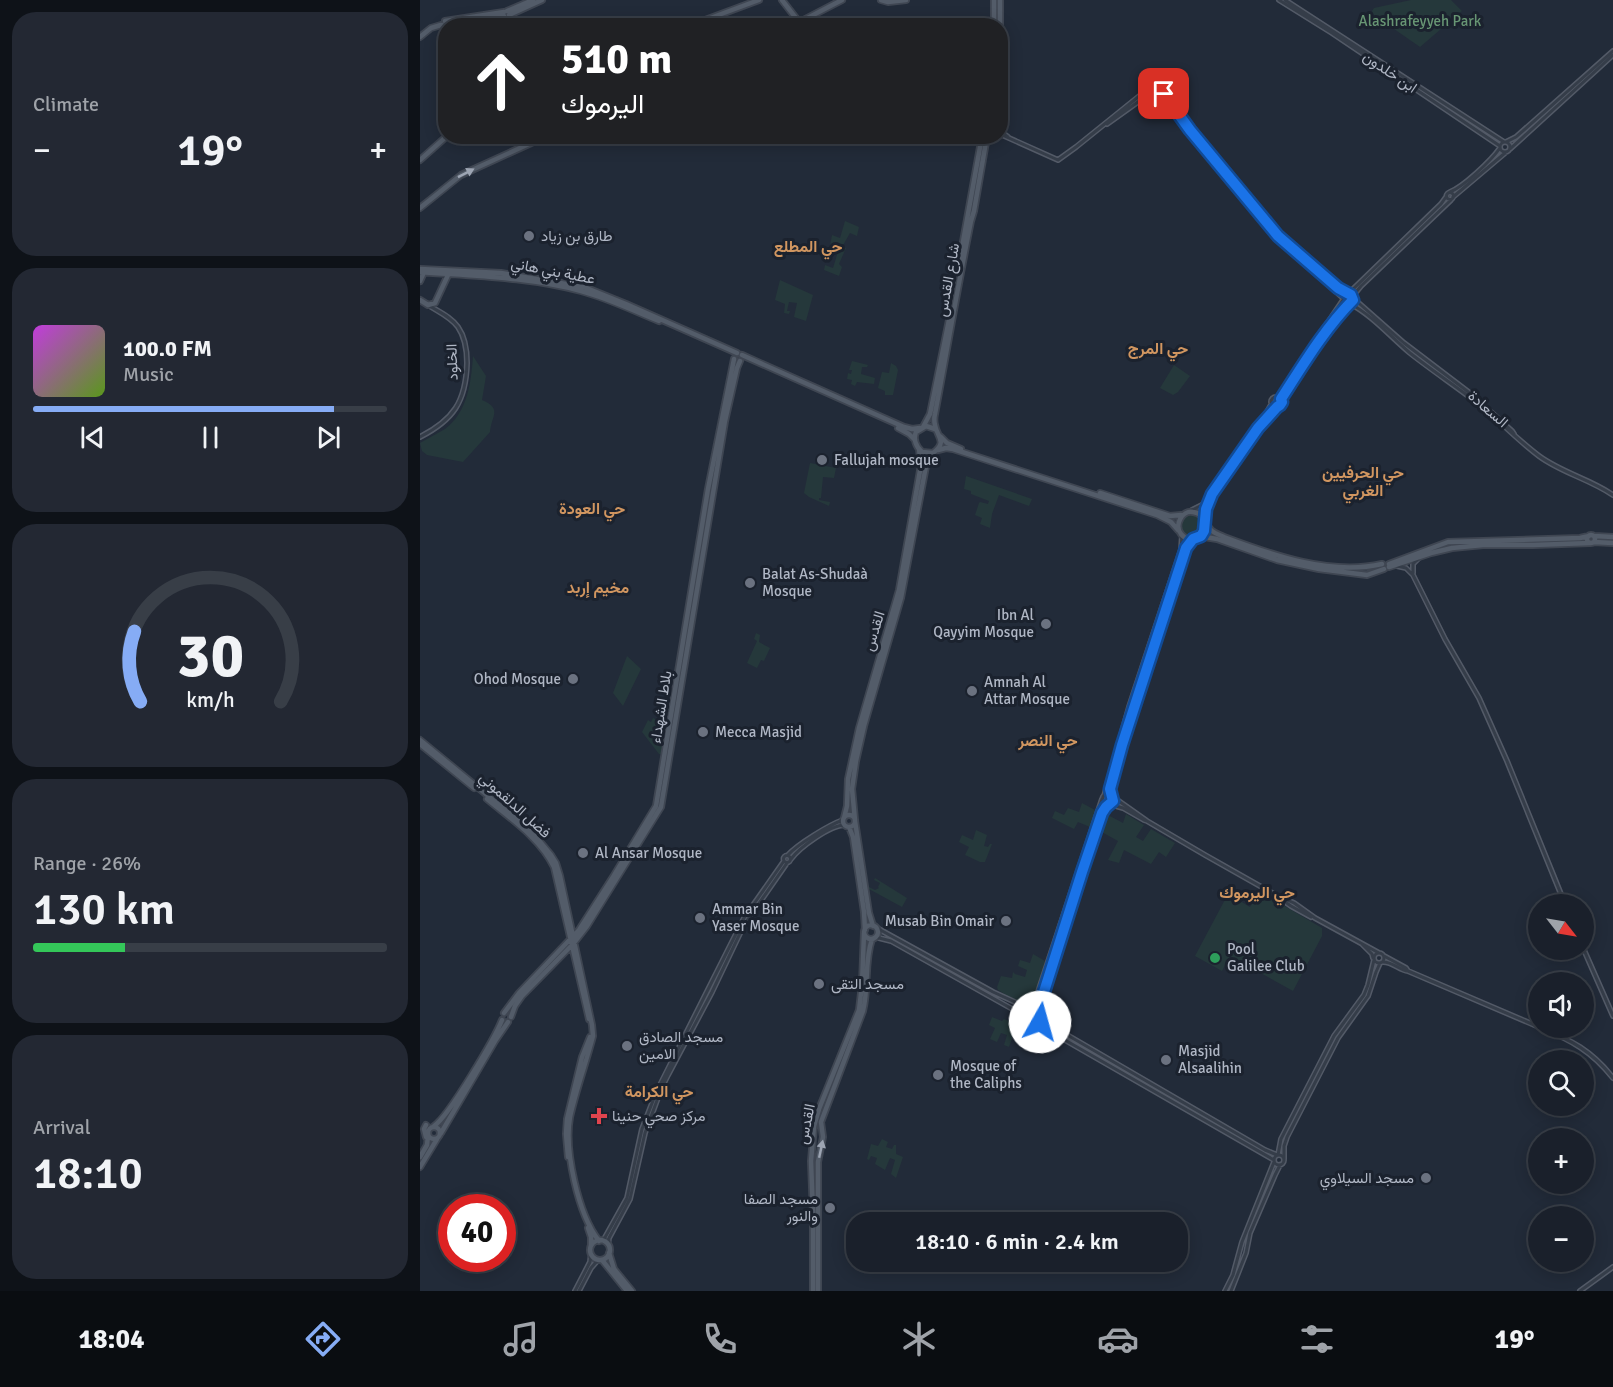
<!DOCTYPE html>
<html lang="en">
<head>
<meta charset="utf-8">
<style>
  body { margin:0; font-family:Signika,Vazirmatn,sans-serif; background:#232833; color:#f1f3f6; height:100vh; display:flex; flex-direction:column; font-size:22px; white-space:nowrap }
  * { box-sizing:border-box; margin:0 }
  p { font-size:20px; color:#9fa3a9 }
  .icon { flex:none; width:33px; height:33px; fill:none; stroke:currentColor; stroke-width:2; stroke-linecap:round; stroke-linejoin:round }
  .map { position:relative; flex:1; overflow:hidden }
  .panel { display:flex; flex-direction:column; gap:12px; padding:12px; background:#0e1218; width:420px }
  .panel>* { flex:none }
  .banner { position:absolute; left:18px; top:18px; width:570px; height:126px; border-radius:24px; box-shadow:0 3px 15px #0003,0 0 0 2px #383e47; background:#202124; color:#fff; overflow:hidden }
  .needle { width:39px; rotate:121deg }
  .controls { position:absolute; left:1108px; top:894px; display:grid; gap:12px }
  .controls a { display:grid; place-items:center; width:66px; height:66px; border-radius:50%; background:#1a202b; box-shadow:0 3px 15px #0003,0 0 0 2px #383e47; font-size:30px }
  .speed { position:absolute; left:18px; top:1194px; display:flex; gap:12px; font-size:30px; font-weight:700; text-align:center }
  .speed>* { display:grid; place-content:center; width:78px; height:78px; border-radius:50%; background:#1a202b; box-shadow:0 3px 15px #0003,0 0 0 2px #383e47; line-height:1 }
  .speed .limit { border:9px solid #d22; background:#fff; color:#111 }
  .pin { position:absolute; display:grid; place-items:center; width:51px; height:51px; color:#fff; margin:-26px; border-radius:12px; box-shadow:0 3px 9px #0006 }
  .me { position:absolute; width:66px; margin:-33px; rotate:7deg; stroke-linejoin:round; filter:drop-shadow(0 0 4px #0008) }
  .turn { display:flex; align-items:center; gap:21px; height:126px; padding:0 24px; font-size:27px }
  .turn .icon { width:78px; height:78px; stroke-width:2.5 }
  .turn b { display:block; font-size:42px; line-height:51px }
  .big { font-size:45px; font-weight:600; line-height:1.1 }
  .panel .card { flex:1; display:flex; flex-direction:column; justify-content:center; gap:9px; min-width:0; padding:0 21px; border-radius:24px; background:#232833 }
  .panel .dial { align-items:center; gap:0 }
  .dial svg { height:156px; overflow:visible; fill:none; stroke:#383e47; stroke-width:7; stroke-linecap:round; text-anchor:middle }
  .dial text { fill:#f1f3f6; stroke:none }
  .song { display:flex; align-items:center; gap:18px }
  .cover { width:72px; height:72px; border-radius:9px; background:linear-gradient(135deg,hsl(290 70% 55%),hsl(90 70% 35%)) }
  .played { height:6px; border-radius:3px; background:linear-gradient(90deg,#86acf5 85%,#383e47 85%) }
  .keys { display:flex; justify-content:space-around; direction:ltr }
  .heat { display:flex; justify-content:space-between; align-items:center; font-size:33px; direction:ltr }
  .charge { height:9px; border-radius:4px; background:linear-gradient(90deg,#34c759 26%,#383e47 0) }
  .trip { position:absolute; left:426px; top:1212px; width:342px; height:60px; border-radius:24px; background:#1a202b; box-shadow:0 3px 15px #0003,0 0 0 2px #383e47; font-weight:600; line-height:60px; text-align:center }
  .menu { display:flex; height:96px; justify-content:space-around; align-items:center; background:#0a0d11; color:#9fa3a9 }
  .menu .icon { width:42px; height:42px }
  .menu .active { color:#86acf5 }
  .menu b { font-size:27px; color:#f1f3f6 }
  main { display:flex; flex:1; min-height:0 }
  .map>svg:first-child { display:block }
  .green { fill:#25383b }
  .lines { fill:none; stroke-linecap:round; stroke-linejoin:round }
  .minor-casing { stroke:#535a67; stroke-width:6 }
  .major-casing { stroke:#3f4652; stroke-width:8 }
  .minor { stroke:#353d49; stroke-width:3 }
  .major { stroke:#535c69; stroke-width:4.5 }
  .oneway { fill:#9da5b3 }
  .route-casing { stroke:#114b97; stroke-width:15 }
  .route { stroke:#1a73e8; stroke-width:10 }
  .worship-dot { fill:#6b7280; stroke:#1b222e; stroke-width:2 }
  .leisure-dot { fill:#2e9e5b; stroke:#1b222e; stroke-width:2 }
  .health-dot { fill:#e0444e; stroke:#1b222e; stroke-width:2 }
  .labels { text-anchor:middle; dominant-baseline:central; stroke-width:6; stroke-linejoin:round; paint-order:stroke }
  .park-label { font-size:15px; fill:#689674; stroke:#1b222e }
  .street-label { font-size:15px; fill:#b0b7c5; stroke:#1b222e }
  .poi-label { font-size:15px; fill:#b0b7c5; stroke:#1b222e; text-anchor:start }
  .neighbourhood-label { font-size:16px; font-weight:bold; fill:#d19660; stroke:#1b222e }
</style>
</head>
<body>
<main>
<section class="panel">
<div class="card"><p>Climate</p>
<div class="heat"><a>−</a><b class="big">19°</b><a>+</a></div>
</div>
<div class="card">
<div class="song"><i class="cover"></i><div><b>100.0 FM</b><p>Music</p></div></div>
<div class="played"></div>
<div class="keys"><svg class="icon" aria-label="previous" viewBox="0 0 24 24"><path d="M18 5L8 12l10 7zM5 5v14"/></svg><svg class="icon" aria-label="pause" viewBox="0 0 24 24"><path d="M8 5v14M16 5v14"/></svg><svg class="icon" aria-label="next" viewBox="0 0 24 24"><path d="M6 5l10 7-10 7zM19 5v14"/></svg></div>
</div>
<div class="card dial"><svg viewBox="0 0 100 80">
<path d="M14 69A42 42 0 1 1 86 69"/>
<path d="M14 69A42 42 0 0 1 11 33" stroke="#86acf5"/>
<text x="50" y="56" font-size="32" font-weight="700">30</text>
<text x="50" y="72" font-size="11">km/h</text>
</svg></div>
<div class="card"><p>Range · 26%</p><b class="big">130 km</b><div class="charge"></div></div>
<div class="card"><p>Arrival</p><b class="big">18:10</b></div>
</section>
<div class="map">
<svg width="1193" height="1291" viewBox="0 0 1193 1291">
  <rect width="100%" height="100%" fill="#222b39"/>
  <path class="green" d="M991 0H1031L1042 11 1000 47 954 15 952 11 954 8Z
    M425 221 439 227 437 236 430 233 422 247 426 248 419 264 422 267 419 276 404 270 405 265 413 268 417 255 409 251 412 235 420 238Z
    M360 280 393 295 386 321 374 317 377 303 369 302 367 311H370L369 314 364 313 365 304 355 300Z
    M53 356 66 376 62 400C83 409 71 416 70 432L43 462 7 455 2 451 0 443C8 438 17 434 25 429 48 412 51 382 53 356Z
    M432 361 448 365 447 367H442L441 374 455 378 454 384 437 382 435 386 431 384 432 380 427 379 428 373 431 374 432 370H429Z
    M471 363 476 366 478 370 473 395H465V391L458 388 462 372 469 373Z
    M754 365 770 376 758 392 753 395 740 388Z
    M390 463 416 468 414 478 403 477 401 498H399V500L410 502 409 506 389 497 384 493Z
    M546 476 612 499 609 506 579 495 572 514 570 528 560 524 562 518 555 515 559 503 560 502 568 504 569 501 551 494V491L544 489Z
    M761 526a11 11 0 1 1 22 0a11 11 0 1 1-22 0Z
    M336 633 340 635 339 642 350 648 344 661 341 660 337 668 327 663 337 641 334 639Z
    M207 656 221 669 203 706 193 693Z
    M233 718 248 725 242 754H239L222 732 228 720 231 722Z
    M662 803 675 810 670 827 658 822 654 829 632 818 635 811 644 815 648 808 659 812Z
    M686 814 703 823 706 814 724 825 716 837 723 841 731 829 755 843 746 857 739 852 731 864 704 850 699 863 688 860 698 841 680 831Z
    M556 830 567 835 564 846 568 847 570 844H572L565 862H560L545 855 549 847 539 842 542 835 553 840Z
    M455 878 487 898 482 907 449 889V887L455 890 459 888 458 887 460 883 454 880Z
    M839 891 902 928V936L873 991 810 956 802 971 775 956 808 894 830 907Z
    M613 954 625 961C622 972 616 1008 600 1003 592 1000 585 994 578 990L577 987 581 976 592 978 593 972 595 974 605 977 607 970 598 966 600 960 610 963Z
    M572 1017 582 1021 584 1019 597 1024 589 1047 584 1045 587 1035 581 1033 577 1042 570 1039 575 1028 569 1025Z
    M462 1139 468 1142 466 1147 472 1149 474 1145H476V1154L483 1157 476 1178 471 1174 475 1160 470 1158 465 1170 455 1164 457 1158 451 1156 449 1160 447 1159 451 1144 458 1146Z"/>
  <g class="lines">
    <defs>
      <path id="minor" d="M859 0 912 33 1080 146
        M865 0 1084 142
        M733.5 86a3.5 3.5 0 1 1 7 0a3.5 3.5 0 1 1-7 0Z
        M740 87 753 107 770 130 854 232 872 248 928 294
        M737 90 786 154 850 232 923 298
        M687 124 736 89
        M580 131 588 137
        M580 134 638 160 656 147 733 85
        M1080 147a5 5 0 1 1 10 0a5 5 0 1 1-10 0Z
        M1086 142 1096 137 1193 51
        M1090 149 1193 55
        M1030 192C1043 187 1071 161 1080 148
        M1026.5 196a3.5 3.5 0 1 1 7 0a3.5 3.5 0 1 1-7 0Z
        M1033 197 1085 153
        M928 294 1021 204 1026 197
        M923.5 299a4.5 4.5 0 1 1 9 0a4.5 4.5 0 1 1-9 0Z
        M932 297 941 286 1031 200
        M933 298 984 343 1051 394 1092 431 1094 434
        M929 303C952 315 970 336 990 353 1014 372 1040 389 1064 408 1083 424 1100 442 1119 456 1142 473 1170 479 1193 495
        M851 402a5 5 0 1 1 10 0a5 5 0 1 1-10 0Z
        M858 397 923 300
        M861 399 928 303
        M844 422 857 407
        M0 437C33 420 46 402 47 363 47 351 45 337 38 327 31 317 19 312 8 305
        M772 510 782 505 792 494 838 428 852 403
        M784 518 790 498
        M977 566 986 568 993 575 1025 639 1059 698 1087 761 1145 904
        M993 573V564L998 559
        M682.5 799a5.5 5.5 0 1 1 11 0a5.5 5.5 0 1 1-11 0Z
        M691 795 690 787C707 728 727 670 745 611 751 591 759 554 773 539
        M684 796 709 707 761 550 762 535
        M693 797 727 821 785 855 854 894 874 903 895 918 959 953
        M689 804 703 808 724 820 727 821
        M368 855C378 844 409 825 423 820
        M363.5 859a3.5 3.5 0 1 1 7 0a3.5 3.5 0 1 1-7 0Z
        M371 859C380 847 410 825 425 825
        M855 895 871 906 891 917
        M455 927 573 992 608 1008
        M455 937 471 941 594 1010 607 1019
        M942 944 952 954 953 958
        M1164 950 1193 1016
        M954 958a5 5 0 1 1 10 0a5 5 0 1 1-10 0Z
        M964 956 986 968 988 971
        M962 962C972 961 979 970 988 971L1119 1027
        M609 1007 617 995 682 799
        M612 1007 617 1010 621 1019 619 1023 617 1024 607 1019 605 1016 606 1009Z
        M619 1013 627 981 662 872 682 813 688 805
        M619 1016 630 1025 845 1150 857 1155
        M617 1024 854 1160
        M1121 1028C1151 1040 1172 1051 1193 1078
        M236 1092a3 3 0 1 1 6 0a3 3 0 1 1-6 0Z
        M238 1089 324 918 364 861
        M241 1089 248 1075 292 992 324 925 367 863
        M854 1160a5 5 0 1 1 10 0a5 5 0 1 1-10 0Z
        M858 1155 861 1139 914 1036 944 995 948 985 954 960
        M864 1159V1146L867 1137 918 1038 948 996 956 972 960 963
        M183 1241 207 1198 222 1129 236 1093
        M188 1245 189 1238 210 1199 225 1133 239 1095
        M155 1291 170 1262 171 1253
        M159 1291 171 1268 178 1260
        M805 1291 813 1275 822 1242 854 1162
        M811 1291 826 1253 830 1233 855 1175 860 1165
        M1160 1291 1193 1267"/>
      <path id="major" d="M362 0 379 22
        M461 0 468 2 486 0
        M87 11 113 0
        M89 15 122 0
        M25 21 84 12
        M269 26 339 0
        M372 26 422 0
        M574 26V0
        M580 26V0
        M0 37 11 28 21 25 84 16
        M0 160 27 136
        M0 208 41 175 111 143 130 136
        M539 264 562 136
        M0 269 81 273 164 287 206 304 317 353
        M0 272C54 276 109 277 161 291 188 298 214 311 239 321
        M0 281 5 270
        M0 300 8 305 15 303 28 275
        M322 355 484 427 492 429 500 428
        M503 427 510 414 531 310
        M478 428 489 434 495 440
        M515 429 506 426 496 432C493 439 496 447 502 452L513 453C528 442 517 437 515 425 514 421 514 418 515 414 527 350 538 285 551 221L554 211 567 136
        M521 437 527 443 541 449
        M518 450 526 448 533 449 737 515 751 522 758 530
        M680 493 750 516 761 515
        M785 521 784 531C779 539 768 543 761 534 754 525 762 510 773 512 784 513 785 525 792 531 796 534 800 535 804 537 852 555 910 576 962 564
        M1167 539a4 4 0 1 1 8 0a4 4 0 1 1-8 0Z
        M1174 536 1193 537
        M780 538 785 537 797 539 857 560 899 569 947 575 964 569
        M1174 542 1193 543
        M969 564 1028 542 1160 538 1169 536
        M969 567 1011 553 1032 548 1063 545H1113L1170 543
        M0 740 112 832 131 855 136 863 140 876 172 1025 173 1036C166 1063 156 1090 150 1117 144 1150 158 1214 179 1241
        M0 744 54 788
        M67 799C91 819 120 838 134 867L169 1019
        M423 821a6 6 0 1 1 12 0a6 6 0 1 1-12 0Z
        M424 818 427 806 428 779 439 728 479 590 501 465 499 449
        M435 820 432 789 436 761 444 726 481 598 506 466 513 453
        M435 821 449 913 453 926
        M429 827 433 837 444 912 445 930
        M444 932a7 7 0 1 1 14 0a7 7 0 1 1-14 0Z
        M84 1013 99 993 159 930 193 877 236 806 288 489 314 359
        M91 1017 95 1006 102 996 153 944 167 926 241 807 305 421 317 368 320 361
        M6 1125 4 1129 6 1137
        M14 1126C29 1116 75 1038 82 1020
        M8 1133a6 6 0 1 1 12 0a6 6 0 1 1-12 0Z
        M21 1133 75 1041 88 1022
        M0 1157 7 1145 8 1136
        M148 1157 146 1134 147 1119 162 1057 170 1037
        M0 1167 17 1139
        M168 1228 171 1237V1246
        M170 1250a10 10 0 1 1 20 0a10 10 0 1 1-20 0Z
        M189 1253 194 1269 212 1291
        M182 1260 207 1291
        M393 1291V1213L391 1161 394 1126 399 1109 439 1010 442 985 444 933
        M398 1291V1162L403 1137 401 1122 443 1011C449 987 444 962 452 939"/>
    </defs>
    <use href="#minor" class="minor-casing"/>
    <use href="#major" class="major-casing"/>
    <use href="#minor" class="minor"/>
    <use href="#major" class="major"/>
  </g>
  <defs><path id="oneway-solid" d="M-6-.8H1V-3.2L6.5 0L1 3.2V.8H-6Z" transform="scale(1.5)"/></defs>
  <g class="oneway">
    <use href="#oneway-solid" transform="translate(46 173) rotate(-27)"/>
    <use href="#oneway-solid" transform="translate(401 1149) rotate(-78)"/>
  </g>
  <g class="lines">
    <defs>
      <path id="route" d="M620 1022 618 1014 622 998 662 872 682 813 686 807 693 801 690 789 702 745 766 548 773 539 781 536 784 531 786 509 792 494 838 428 857 407 860 405 862 402 861 399C883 365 905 328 933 300L931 295 918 288 858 236 770 130 744 94"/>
    </defs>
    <use href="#route" class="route-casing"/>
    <use href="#route" class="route"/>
  </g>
  <g class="worship-dot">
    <circle cx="109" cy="236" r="6"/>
    <circle cx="402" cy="460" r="6"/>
    <circle cx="330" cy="583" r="6"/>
    <circle cx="626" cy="624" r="6"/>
    <circle cx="153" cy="679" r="6"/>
    <circle cx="552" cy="691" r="6"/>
    <circle cx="283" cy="732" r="6"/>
    <circle cx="163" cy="853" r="6"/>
    <circle cx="280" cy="918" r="6"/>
    <circle cx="586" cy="921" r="6"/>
    <circle cx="399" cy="984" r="6"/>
    <circle cx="207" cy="1046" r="6"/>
    <circle cx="746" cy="1060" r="6"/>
    <circle cx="518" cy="1075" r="6"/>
    <circle cx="1006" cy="1178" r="6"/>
    <circle cx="410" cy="1208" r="6"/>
  </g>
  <circle class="leisure-dot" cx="795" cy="958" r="6"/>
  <path class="health-dot" d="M176 1107h6v6h6v6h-6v6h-6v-6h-6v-6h6z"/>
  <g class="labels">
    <g class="park-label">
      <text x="1000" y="21">Alashrafeyyeh Park</text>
    </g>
    <g class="street-label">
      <text transform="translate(970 72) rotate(34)">ابن خلدون</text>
      <text transform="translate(133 271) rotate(11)">عطية بني هاني</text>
      <text transform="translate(528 280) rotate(-80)">شارع القدس</text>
      <text transform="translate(32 362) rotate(-92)">الخلود</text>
      <text transform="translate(1068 409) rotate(41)">السعادة</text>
      <text transform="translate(454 631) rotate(-73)">القدس</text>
      <text transform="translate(241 707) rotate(-81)">بلاط الشهداء</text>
      <text transform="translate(95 805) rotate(42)">فضل الدلقموني</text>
      <text transform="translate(386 1124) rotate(-79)">القدس</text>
    </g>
    <g class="poi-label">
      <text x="121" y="236">طارق بن زياد</text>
      <text x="414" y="460">Fallujah mosque</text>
      <text x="342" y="574">Balat As-Shudaà<tspan x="342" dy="17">Mosque</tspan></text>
      <text x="614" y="615" text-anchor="end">Ibn Al<tspan x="614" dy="17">Qayyim Mosque</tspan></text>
      <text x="141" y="679" text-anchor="end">Ohod Mosque</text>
      <text x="564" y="682">Amnah Al<tspan x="564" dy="17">Attar Mosque</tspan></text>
      <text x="295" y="732">Mecca Masjid</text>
      <text x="175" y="853">Al Ansar Mosque</text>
      <text x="292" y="909">Ammar Bin<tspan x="292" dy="17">Yaser Mosque</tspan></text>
      <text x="574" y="921" text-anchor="end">Musab Bin Omair</text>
      <text x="807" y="949">Pool<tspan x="807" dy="17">Galilee Club</tspan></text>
      <text x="411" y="984">مسجد التقى</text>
      <text x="219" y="1037">مسجد الصادق<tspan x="219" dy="17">الامين</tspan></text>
      <text x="758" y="1051">Masjid<tspan x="758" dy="17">Alsaalihin</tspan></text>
      <text x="530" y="1066">Mosque of<tspan x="530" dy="17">the Caliphs</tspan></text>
      <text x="192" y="1116">مركز صحي حنينا</text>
      <text x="994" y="1178" text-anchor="end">مسجد السيلاوي</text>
      <text x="398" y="1199" text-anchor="end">مسجد الصفا<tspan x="398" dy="17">والنور</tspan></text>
    </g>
    <g class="neighbourhood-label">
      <text x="388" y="247">حي المطلع</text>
      <text x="738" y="349">حي المرج</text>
      <text x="943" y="473">حي الحرفيين<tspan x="943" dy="18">الغربي</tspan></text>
      <text x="172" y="509">حي العودة</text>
      <text x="178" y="588">مخيم إربد</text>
      <text x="628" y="741">حي النصر</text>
      <text x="837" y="893">حي اليرموك</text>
      <text x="239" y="1092">حي الكرامة</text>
    </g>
  </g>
</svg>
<div class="controls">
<a><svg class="needle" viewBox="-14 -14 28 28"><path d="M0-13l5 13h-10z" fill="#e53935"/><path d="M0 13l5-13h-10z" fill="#9fa3a9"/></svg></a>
<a><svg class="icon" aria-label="sound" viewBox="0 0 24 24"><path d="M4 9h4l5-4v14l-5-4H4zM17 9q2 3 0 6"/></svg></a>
<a><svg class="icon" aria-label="search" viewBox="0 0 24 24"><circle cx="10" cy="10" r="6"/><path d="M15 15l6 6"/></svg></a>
<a>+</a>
<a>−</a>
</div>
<div class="speed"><div class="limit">40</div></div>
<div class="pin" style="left:744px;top:94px;background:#d93025"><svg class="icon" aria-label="arrive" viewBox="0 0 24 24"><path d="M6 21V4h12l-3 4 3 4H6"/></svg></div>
<svg class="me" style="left:620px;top:1022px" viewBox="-20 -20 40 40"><circle r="19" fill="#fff"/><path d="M0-13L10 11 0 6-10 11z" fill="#1a73e8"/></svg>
<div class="trip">18:10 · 6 min · 2.4 km</div>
<div class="banner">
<div class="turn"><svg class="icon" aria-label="ahead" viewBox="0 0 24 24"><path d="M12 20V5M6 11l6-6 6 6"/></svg><div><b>510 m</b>اليرموك</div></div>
</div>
</div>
</main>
<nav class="menu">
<b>18:04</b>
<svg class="icon active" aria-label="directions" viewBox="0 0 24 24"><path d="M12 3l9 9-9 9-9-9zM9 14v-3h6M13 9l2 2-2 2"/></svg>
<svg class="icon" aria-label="music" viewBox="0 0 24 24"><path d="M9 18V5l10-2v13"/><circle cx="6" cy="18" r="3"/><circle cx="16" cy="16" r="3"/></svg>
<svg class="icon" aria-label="phone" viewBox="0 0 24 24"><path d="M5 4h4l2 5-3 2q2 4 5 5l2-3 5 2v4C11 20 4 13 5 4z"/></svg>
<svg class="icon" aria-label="climate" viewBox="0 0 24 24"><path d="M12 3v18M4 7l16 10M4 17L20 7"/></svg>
<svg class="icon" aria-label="car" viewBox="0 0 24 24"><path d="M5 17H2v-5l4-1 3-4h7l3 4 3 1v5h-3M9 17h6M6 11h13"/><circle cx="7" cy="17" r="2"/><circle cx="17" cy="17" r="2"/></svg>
<svg class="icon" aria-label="filters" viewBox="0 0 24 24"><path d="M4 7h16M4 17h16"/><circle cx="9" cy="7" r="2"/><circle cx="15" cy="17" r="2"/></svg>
<b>19°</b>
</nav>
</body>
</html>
